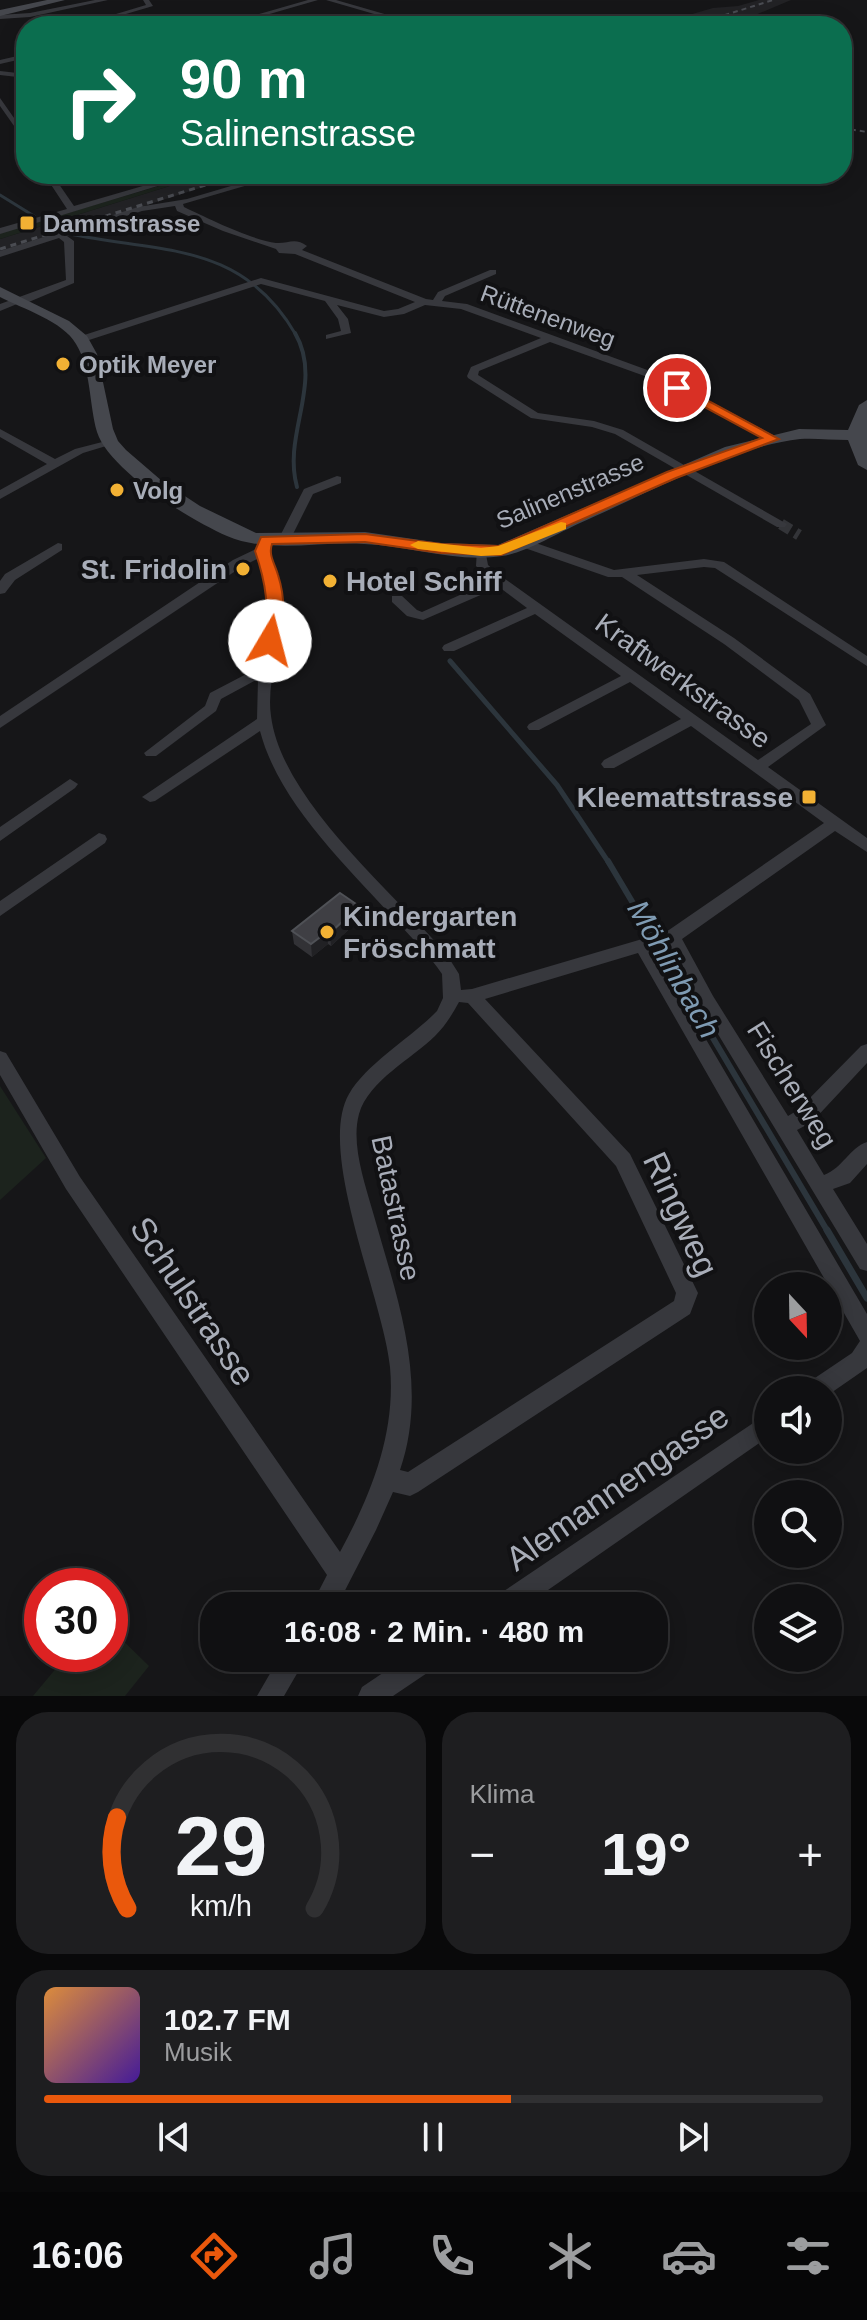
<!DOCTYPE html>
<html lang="de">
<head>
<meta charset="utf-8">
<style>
  body { margin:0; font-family:Helvetica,sans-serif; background:#1e1e20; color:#f1f3f6; height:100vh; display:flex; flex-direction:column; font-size:30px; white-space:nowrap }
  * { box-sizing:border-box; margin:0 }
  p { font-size:26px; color:#9c9d9f }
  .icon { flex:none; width:44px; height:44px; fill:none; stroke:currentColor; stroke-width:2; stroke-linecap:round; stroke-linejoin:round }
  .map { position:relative; height:1696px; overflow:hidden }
  .details { display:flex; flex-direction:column; gap:16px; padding:16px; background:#09090a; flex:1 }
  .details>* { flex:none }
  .guide { position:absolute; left:16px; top:16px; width:836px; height:168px; border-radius:32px; box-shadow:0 4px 20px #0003,0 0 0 2px #303032; background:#0b6e4f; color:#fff; overflow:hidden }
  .needle { width:52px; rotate:158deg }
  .buttons { position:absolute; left:754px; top:1272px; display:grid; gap:16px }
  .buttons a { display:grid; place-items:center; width:88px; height:88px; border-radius:50%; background:#101012; box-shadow:0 4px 20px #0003,0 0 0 2px #303032; font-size:40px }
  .speed { position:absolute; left:24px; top:1568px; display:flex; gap:16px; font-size:40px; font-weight:700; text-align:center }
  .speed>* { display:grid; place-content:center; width:104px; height:104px; border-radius:50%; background:#101012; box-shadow:0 4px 20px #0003,0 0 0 2px #303032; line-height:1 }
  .speed .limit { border:12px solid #d22; background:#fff; color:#111 }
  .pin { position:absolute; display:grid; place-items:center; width:68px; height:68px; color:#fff; margin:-34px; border:4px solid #fff; border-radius:50%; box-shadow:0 2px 8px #0007 }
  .me { position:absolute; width:88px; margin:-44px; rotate:8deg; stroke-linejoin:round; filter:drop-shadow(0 0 6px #0008) }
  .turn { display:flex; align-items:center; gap:28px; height:168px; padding:0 32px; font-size:36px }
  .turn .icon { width:104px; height:104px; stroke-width:2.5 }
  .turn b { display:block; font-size:56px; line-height:68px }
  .big { font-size:60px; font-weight:700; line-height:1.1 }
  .details .card { flex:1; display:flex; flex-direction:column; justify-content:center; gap:12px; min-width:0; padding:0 28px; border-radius:32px; background:#1e1e20 }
  .details .dial { align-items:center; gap:0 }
  .dial svg { height:208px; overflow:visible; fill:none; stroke:#303032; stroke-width:7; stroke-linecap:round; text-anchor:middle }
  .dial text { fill:#f1f3f6; stroke:none }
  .song { display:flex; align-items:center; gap:24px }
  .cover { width:96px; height:96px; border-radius:12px; background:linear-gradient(135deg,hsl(30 70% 55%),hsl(260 70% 35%)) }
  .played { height:8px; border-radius:4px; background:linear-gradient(90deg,#ea580c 60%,#303032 60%) }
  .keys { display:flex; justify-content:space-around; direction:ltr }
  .heat { display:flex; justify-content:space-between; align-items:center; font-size:44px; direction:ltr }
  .details .tiles { flex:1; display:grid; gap:16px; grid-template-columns:1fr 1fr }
  .card:last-child { grid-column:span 2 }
  .trip { position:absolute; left:200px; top:1592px; width:468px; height:80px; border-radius:32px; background:#101012; box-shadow:0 4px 20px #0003,0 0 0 2px #303032; font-weight:700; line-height:80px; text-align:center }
  .tabs { display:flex; height:128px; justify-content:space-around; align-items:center; background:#060607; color:#9c9d9f }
  .tabs .icon { width:56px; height:56px }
  .tabs .selected { color:#ea580c }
  .tabs b { font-size:36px; color:#f1f3f6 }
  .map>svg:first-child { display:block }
  .built { fill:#222225 }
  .green { fill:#1c231d }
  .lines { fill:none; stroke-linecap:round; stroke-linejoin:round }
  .stream-far4 { stroke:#2c353c; stroke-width:3 }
  .stream-far3 { stroke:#2c353c; stroke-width:4 }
  .stream-far2 { stroke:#2c353c; stroke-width:5 }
  .stream-far1 { stroke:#2c353c; stroke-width:6 }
  .stream { stroke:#2c353c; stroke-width:7 }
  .street-tunnel { stroke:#333438; stroke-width:11; stroke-dasharray:11 6; stroke-linecap:butt }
  .street { fill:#37383d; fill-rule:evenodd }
  .secondary { fill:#45474d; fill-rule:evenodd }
  .rail-far1 { stroke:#4a4c52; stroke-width:2; stroke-dasharray:5 4; stroke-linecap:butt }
  .rail { stroke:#4a4c52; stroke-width:3; stroke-dasharray:6 5; stroke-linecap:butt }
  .wall { fill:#323236 }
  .shaded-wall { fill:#212124 }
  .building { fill:#3f3f44; stroke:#4f5156; stroke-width:2 }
  .route { fill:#ea580c; stroke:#983908; stroke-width:2 }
  .slow { fill:#f59e0b }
  .poi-dot { fill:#f2b134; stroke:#111113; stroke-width:3 }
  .labels { text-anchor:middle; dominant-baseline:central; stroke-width:8; stroke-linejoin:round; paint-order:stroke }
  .far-poi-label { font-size:24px; font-weight:bold; fill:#a8adb8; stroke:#111113; text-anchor:start }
  .far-street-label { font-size:24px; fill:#a8adb8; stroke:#111113 }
  .poi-label { font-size:28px; font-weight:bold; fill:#a8adb8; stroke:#111113; text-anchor:end }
  .street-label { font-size:28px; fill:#a8adb8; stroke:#111113 }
  .water-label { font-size:30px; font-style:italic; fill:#7f9bb3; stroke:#111113 }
  .near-street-label { font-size:34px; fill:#a8adb8; stroke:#111113 }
</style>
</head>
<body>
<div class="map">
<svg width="867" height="1696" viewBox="0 0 867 1696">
  <rect width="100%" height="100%" fill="#161618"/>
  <path class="built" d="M759 0H791L729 26H651L713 8 738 6Z
    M208 174H244L0 252V239Z"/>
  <path class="green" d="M199 174H208L0 239V233Z
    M0 1086 46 1158 0 1200Z
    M110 1628 149 1666 125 1696H33L68 1654H110Z"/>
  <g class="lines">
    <path class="stream-far4" d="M0 195 34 216
      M70 234C161 253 242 241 296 335"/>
    <path class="stream-far3" d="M295 333C324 383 282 434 297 487"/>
    <path class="stream-far2" d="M450 661 557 785 609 863"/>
    <path class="stream-far1" d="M608 861 828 1232"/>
    <path class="stream" d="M827 1230 867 1298"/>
    <path class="street-tunnel" d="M781 524 799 535"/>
    <path class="street" d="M95 0H108L30 17 0 19V15L30 13Z
      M143 0H149L153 6 109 19 106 17 146 5Z
      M308 0H318L228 26H217Z
      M326 0H336L426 26 396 21 366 26 388 18Z
      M26 54V58L0 64V60Z
      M0 71 26 74V78L0 75Z
      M0 98 26 135V143L0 106Z
      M44 174H52L74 206 184 174H197L0 234V228L67 209Z
      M241 183 248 185 183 204 184 207C207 218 252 240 276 243 288 244 295 237 307 246L302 250 426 299 433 300 438 292 490 270H496V274L445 296 442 301 467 304 661 375 777 437V441H769L653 379 550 342 479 371 478 375 538 413 594 421 623 430 787 524 785 527H777L615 434 592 427 531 418 468 378 467 376 471 367 541 338 461 309 425 305 404 314 384 317 337 305 348 319 351 333 326 339V335L341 331 338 319 325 301 261 284 86 341H78V337L261 278 384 311 398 309 415 302 295 254 279 253 276 249 223 231 177 211 175 206 142 211 67 236 74 241V283L24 304H17L0 311V304L66 280 64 242 59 238 0 257V251L138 207 187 199Z
      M0 429 55 459 75 449 110 440 116 443 83 453 0 499V490L47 464 0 437Z
      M337 476 341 477V483L313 494 290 540 284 544 280 543 278 540 304 489Z
      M266 536 272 540C268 565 283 587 283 612 282 647 266 681 271 716 282 801 393 891 447 955L459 974 461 990 472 989 666 932 824 823 691 726 614 768H604L601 764 604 760 681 719 630 682 539 730H529L527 727 529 724 621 676 535 614 454 651H444L442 648 444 645 527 608 499 587 423 620 407 616 392 602V596H402L417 610 422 612 491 581 476 566 477 549H485L488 565 501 576 758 760 811 724 799 700 724 644 622 577H608L519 546V540H527L614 570 704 559 724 562 867 656V666L715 568 704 567 637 575 734 638 810 694 826 725 768 767 867 838V852L835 831 682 939 713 996 788 1116 798 1110 861 1046 867 1044V1063L812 1122 797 1130 824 1175C843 1168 849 1148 867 1142V1164L850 1183 833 1189 867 1244V1271L860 1269 701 1006 668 945 653 949 867 1314V1368L828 1395V1390H806L809 1382 852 1353 860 1341 638 953 485 999 630 1154 698 1293 690 1314 418 1492 410 1496 393 1492 376 1530 337 1606H311L327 1575 66 1189 0 1075V1051L6 1053 80 1177 340 1552C371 1495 396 1433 390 1367 383 1298 316 1151 349 1094 367 1063 411 1038 437 1011L443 998 442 974C430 956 413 939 398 923 349 868 279 804 260 731L155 801 150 802 142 797 257 719 258 679 221 699 216 711 156 756H146L144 753 205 706 210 693 260 667 269 610 259 558 243 566 0 728V716L233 560 258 548 260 540ZM459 1002 468 1003 616 1166 676 1293 674 1301 408 1472 400 1470C430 1382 396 1295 372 1209 364 1181 351 1143 359 1114 369 1080 412 1059 435 1036 445 1026 452 1015 459 1002Z
      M58 543 62 544V550L15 580 5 593 0 594V581L5 574Z
      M70 779 78 784 75 788 0 841V827Z
      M99 833 105 835 107 839 105 843 0 916V901Z
      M768 1413V1437L525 1606H492L495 1597Z
      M279 1658H306L284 1696H257Z
      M405 1658H440L436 1667 393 1696H358L362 1687Z"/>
    <path class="secondary" d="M47 0H65L0 16V10Z
      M0 287 69 321 87 336 97 354 113 429 118 441 126 450 162 481 200 506 256 533 365 532 441 543 498 545 725 447 799 429 848 430 859 405 867 400V470L858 465 848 440C832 440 815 438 800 439 734 446 642 496 580 523 558 533 525 553 502 556 457 563 410 546 364 544 320 541 269 554 227 536 190 520 109 470 97 432 89 404 91 368 76 344 63 321 23 309 0 297Z"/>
    <path class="rail-far1" d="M690 26 773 0
      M842 128 867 132"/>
    <path class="rail" d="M0 249 241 174"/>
  </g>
  <path class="wall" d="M359 906 360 919 331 946 328 944 312 957 294 944 292 931Z"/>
  <path class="shaded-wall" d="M359 906 360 919 331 946 330 933Z
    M327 932 328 944 312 957 311 944Z"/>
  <path class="building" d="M340 893 359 906 330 933 327 932 311 944 292 931Z"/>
  <path class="route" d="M677 384 779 439 676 478 501 555 441 553 365 542 272 544C268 555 275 564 278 575 285 597 286 623 276 644H265L263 641C270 608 266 583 255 551L261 537 365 534 441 544 499 546 667 472 762 438 673 390 671 388Z"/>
  <path class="slow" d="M561 522 566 523V529L501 555 481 556 418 549 410 545 418 541 481 548 498 546Z"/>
  <g class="poi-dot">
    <rect x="19" y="215" width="16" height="16" rx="4"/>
    <circle cx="63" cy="364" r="8"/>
    <circle cx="117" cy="490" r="8"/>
    <circle cx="243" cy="569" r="8"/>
    <circle cx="330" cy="581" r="8"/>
    <rect x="801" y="789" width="16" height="16" rx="4"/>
    <circle cx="327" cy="932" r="8"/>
  </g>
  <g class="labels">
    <g class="far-poi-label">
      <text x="43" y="223">Dammstrasse</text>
      <text x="79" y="364">Optik Meyer</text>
      <text x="133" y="490">Volg</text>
    </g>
    <g class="far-street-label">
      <text transform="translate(548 316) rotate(20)">Rüttenenweg</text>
      <text transform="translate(570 491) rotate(-23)">Salinenstrasse</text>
    </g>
    <g class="poi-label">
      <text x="227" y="569">St. Fridolin</text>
      <text x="346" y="581" text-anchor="start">Hotel Schiff</text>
      <text x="793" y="797">Kleemattstrasse</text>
      <text x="343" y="916" text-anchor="start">Kindergarten<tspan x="343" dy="32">Fröschmatt</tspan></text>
    </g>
    <g class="street-label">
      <text transform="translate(683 681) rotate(36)">Kraftwerkstrasse</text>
      <text transform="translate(792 1085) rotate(58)">Fischerweg</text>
      <text transform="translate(396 1208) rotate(78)">Batastrasse</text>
    </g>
    <g class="water-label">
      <text transform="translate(674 969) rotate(60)">Möhlinbach</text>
    </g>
    <g class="near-street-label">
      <text transform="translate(681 1214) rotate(65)">Ringweg</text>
      <text transform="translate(193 1301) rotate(56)">Schulstrasse</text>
      <text transform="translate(617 1487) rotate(-35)">Alemannengasse</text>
    </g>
  </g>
</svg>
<div class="buttons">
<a><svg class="needle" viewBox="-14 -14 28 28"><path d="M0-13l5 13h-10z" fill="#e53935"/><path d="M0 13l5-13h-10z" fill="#9c9d9f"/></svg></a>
<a><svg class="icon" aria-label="sound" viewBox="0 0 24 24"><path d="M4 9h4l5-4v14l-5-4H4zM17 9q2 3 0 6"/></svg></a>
<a><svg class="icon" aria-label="search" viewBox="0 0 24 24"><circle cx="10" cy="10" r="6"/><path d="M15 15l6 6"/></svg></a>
<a><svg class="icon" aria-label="layers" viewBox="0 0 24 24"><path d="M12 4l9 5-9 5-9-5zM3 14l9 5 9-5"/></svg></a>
</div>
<div class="speed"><div class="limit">30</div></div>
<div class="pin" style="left:677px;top:388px;background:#d93025"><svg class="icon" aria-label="arrive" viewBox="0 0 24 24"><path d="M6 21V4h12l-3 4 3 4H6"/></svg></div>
<svg class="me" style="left:270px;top:641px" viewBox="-20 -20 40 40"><circle r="19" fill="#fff"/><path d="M0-13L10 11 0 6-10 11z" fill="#ea580c"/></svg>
<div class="trip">16:08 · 2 Min. · 480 m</div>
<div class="guide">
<div class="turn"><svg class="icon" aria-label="right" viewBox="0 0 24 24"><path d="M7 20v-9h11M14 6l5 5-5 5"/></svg><div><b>90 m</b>Salinenstrasse</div></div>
</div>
</div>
<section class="details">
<div class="tiles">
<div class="card dial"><svg viewBox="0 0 100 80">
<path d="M14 69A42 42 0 1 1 86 69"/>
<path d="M14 69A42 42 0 0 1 10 34" stroke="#ea580c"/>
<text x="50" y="56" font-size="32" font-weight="700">29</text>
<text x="50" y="72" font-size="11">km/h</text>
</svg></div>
<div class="card"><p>Klima</p>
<div class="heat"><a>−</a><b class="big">19°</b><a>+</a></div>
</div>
<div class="card">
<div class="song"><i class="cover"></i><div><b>102.7 FM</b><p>Musik</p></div></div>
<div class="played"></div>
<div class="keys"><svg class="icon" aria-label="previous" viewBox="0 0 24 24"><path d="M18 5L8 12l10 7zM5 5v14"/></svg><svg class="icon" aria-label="pause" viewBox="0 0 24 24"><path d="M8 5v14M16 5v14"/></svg><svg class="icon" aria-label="next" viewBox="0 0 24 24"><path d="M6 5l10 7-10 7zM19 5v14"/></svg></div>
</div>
</div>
</section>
<nav class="tabs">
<b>16:06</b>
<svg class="icon selected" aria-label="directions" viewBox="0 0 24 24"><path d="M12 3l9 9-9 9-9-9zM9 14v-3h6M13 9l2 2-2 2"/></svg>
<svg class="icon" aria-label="music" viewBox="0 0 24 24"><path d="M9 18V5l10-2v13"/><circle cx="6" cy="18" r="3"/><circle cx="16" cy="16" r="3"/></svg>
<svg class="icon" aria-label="phone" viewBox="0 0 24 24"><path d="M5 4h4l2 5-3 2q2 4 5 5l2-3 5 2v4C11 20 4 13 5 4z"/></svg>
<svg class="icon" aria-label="climate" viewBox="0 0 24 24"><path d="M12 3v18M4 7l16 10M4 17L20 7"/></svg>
<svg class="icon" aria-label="car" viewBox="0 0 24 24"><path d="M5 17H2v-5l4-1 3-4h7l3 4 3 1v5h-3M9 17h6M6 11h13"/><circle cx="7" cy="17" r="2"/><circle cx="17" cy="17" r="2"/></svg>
<svg class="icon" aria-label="filters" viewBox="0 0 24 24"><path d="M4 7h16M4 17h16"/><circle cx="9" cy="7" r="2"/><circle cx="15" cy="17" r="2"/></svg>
</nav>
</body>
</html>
